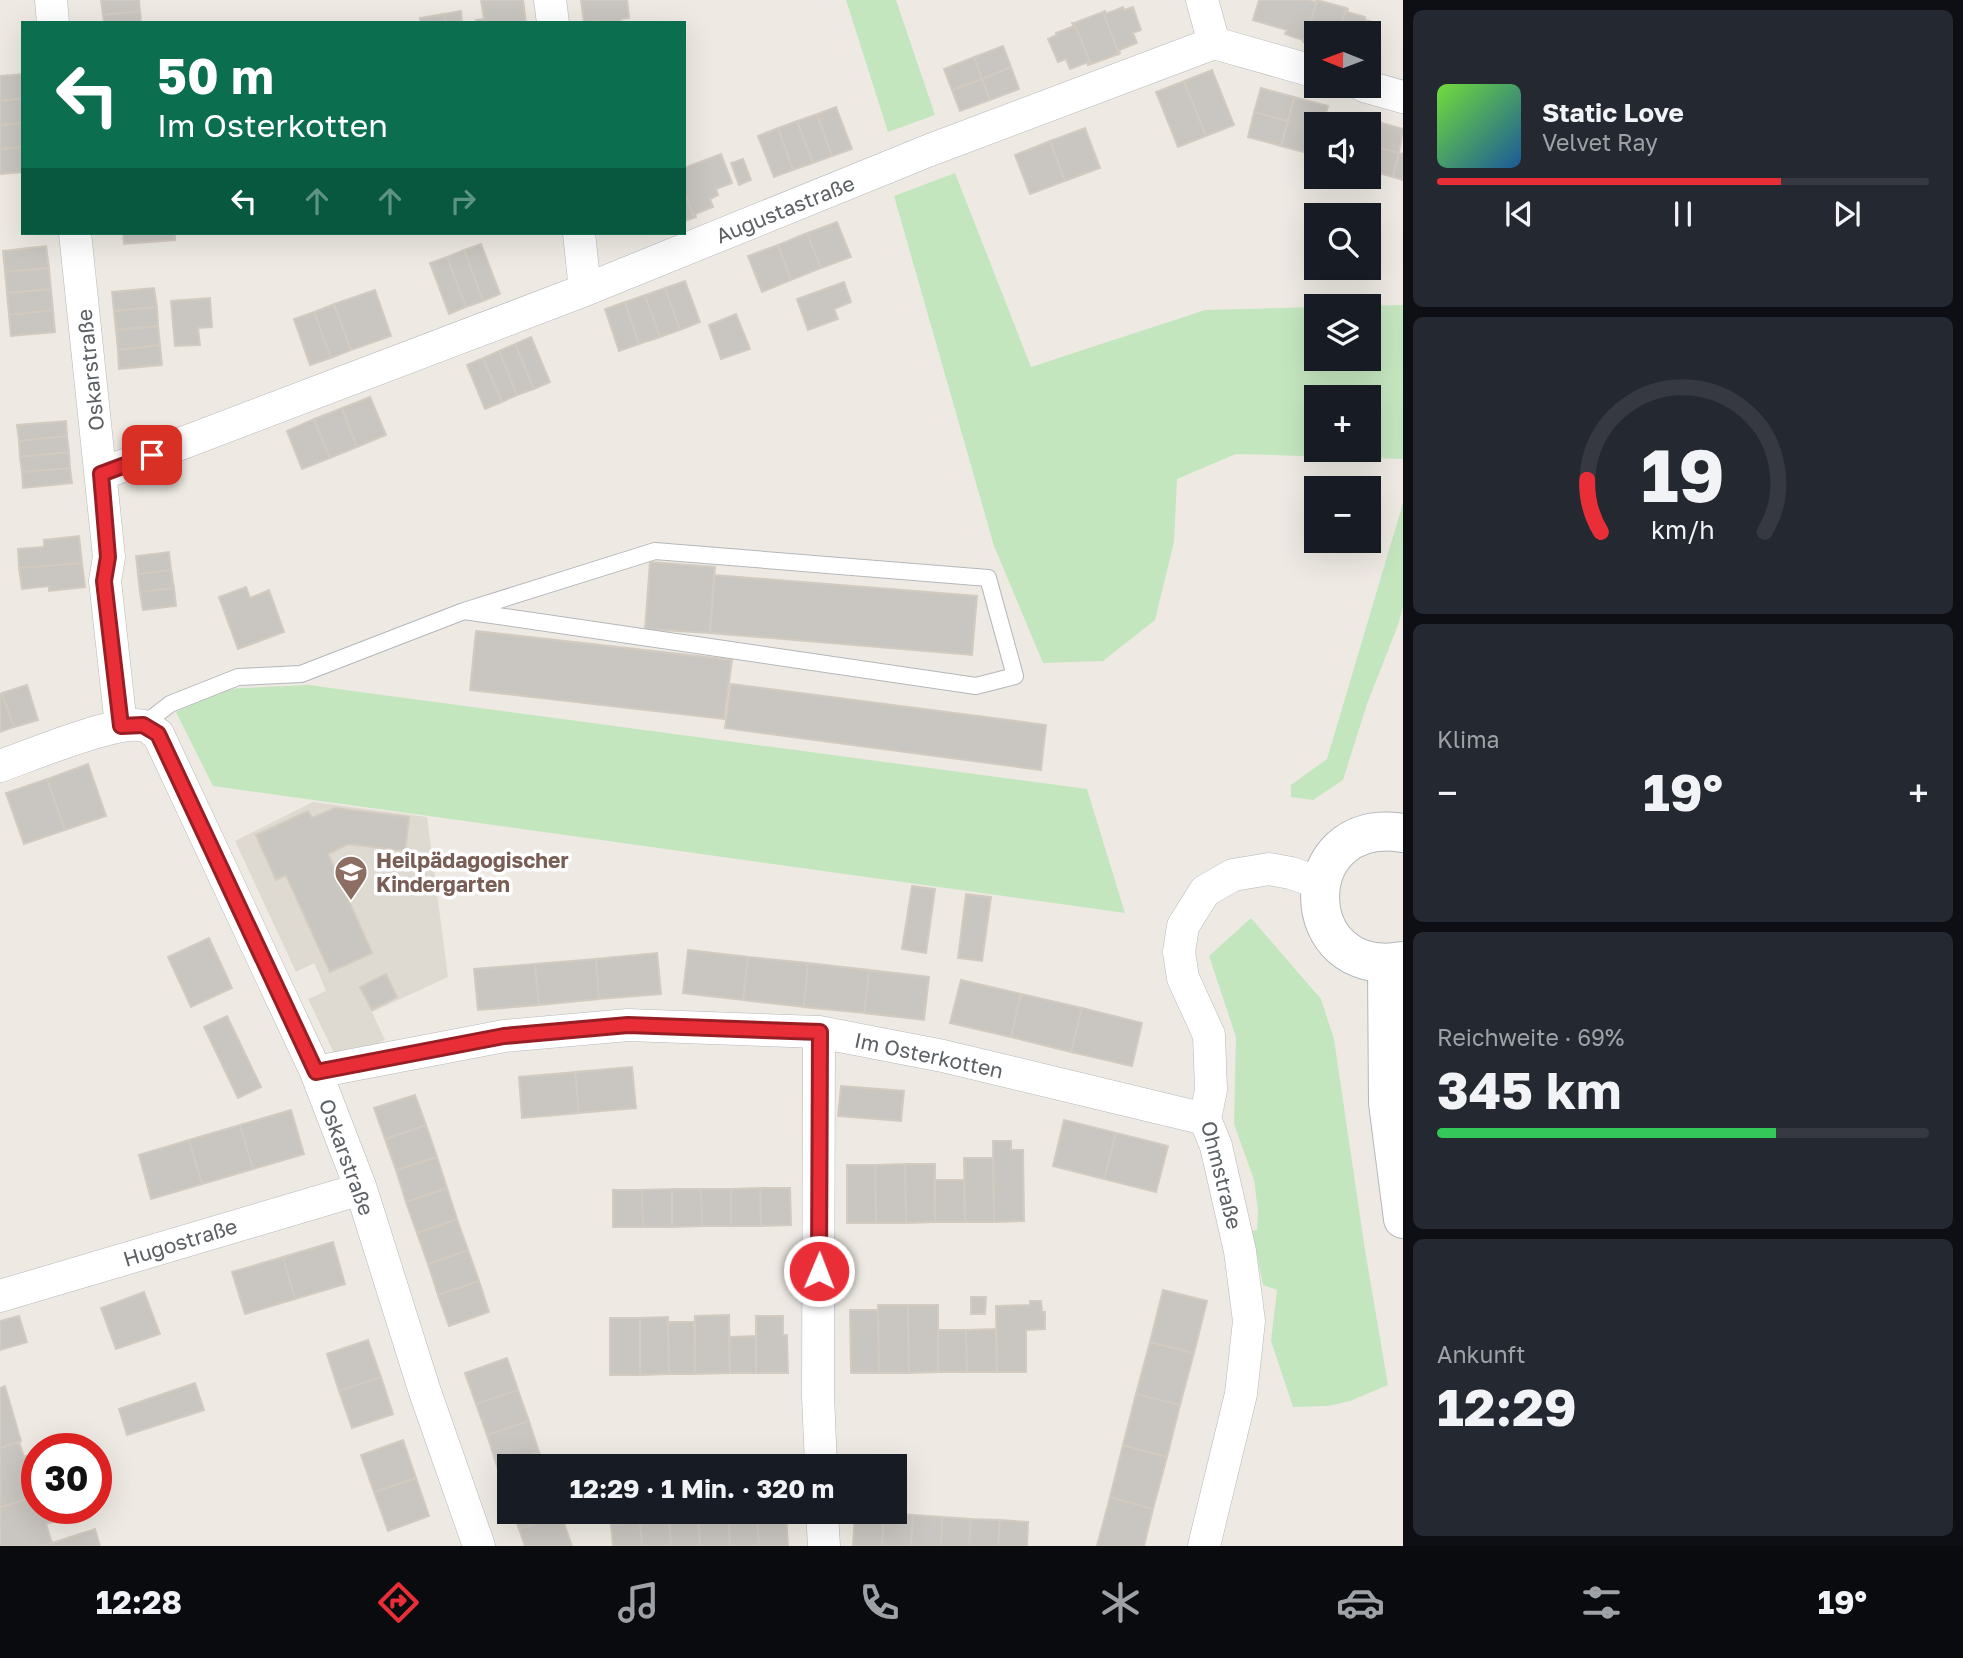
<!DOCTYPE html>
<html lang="de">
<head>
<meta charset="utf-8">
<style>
  body { margin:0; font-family:"Golos Text",sans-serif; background:#242831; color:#f1f3f6; height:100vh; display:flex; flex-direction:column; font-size:26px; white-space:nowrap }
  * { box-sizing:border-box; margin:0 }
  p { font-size:23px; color:#9ea1a6 }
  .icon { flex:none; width:38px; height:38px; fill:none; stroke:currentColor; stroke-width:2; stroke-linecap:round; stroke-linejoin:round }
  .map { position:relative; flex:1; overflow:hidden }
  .side { display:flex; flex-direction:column; gap:10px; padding:10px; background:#0d0f14; width:560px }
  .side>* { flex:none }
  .top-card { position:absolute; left:21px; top:21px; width:665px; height:214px; border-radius:0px; box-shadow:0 7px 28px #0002; background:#0b6e4f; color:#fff; overflow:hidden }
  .needle { width:46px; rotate:271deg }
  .buttons { position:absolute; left:1304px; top:21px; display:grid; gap:14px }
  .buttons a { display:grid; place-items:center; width:77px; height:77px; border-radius:0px; background:#171b24; box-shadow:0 7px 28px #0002; font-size:35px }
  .speed { position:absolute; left:21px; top:1433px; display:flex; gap:14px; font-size:35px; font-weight:700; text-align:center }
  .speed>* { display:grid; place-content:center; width:91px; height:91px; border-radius:50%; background:#171b24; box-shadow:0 7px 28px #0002; line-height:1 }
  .speed .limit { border:10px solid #d22; background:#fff; color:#111 }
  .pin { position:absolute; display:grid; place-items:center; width:60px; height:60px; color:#fff; margin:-30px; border-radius:14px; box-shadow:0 4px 10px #0006 }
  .me { position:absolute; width:77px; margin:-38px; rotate:1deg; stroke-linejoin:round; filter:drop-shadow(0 0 5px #0008) }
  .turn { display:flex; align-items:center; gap:24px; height:147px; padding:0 21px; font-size:32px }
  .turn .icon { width:91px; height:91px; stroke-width:2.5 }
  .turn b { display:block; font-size:49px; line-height:60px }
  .lanes { display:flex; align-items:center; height:66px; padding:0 21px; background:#0003; justify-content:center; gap:35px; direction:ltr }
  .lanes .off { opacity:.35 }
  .big { font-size:52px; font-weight:700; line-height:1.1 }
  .side .tile { flex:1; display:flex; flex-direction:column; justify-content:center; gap:10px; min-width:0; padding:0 24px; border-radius:10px; background:#242831 }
  .side .dial { align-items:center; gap:0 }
  .dial svg { height:182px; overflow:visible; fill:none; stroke:#363941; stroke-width:7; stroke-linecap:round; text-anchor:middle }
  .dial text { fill:#f1f3f6; stroke:none }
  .song { display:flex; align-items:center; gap:21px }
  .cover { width:84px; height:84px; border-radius:10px; background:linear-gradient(135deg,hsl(100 70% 55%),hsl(210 70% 35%)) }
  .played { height:7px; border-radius:4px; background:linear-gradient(90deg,#e92e37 70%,#363941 70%) }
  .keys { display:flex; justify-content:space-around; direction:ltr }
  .heat { display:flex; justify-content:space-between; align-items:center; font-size:38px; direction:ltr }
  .charge { height:10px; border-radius:5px; background:linear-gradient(90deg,#34c759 69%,#363941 0) }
  .trip { position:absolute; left:497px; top:1454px; width:410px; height:70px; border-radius:0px; background:#171b24; box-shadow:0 7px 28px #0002; font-weight:700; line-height:70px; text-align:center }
  .menu { display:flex; height:112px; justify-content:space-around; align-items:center; background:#090b0e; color:#9ea1a6 }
  .menu .icon { width:49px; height:49px }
  .menu .on { color:#e92e37 }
  .menu b { font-size:32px; color:#f1f3f6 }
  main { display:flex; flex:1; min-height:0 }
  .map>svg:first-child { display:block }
  .education { fill:#ded9d1 }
  .green { fill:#c4e6bf; fill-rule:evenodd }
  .building { fill:#c9c5c0; stroke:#d3cbc1; stroke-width:2 }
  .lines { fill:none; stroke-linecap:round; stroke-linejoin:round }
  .lane-casing { stroke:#b4b7ba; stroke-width:18 }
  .street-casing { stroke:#b4b7ba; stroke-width:33 }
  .secondary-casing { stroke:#b2b7bb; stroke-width:40 }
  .lane { stroke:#fff; stroke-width:16 }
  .street { stroke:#fff; stroke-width:32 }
  .secondary { stroke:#fff; stroke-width:38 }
  .route-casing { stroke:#971e24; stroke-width:18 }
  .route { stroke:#e92e37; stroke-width:12 }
  .labels { text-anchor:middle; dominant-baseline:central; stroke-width:7; stroke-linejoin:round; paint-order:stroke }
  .street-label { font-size:21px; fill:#5b6064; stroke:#fff }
  .education-label { font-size:21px; font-weight:bold; fill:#785e54; stroke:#fff; text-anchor:start }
</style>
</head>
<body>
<main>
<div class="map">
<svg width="1403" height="1546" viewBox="0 0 1403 1546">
  <rect width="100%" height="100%" fill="#eeeae3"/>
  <path class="education" d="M313 802 427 817 448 977 372 1012 385 1040 347 1056 334 1053 308 999 326 991 320 976 314 963 296 972 235 841Z"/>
  <path class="green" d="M846 0H896L935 115 888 132Z
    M955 173 1031 367 1205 310 1316 307V359H1368V306H1352L1403 305V459L1236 454 1177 479 1174 542 1155 620 1103 661 1043 663 994 546 894 196ZM1316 397H1368V450H1316Z
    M1403 503V607L1398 625 1367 704 1343 780 1313 800 1291 797V785L1327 759Z
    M308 685 1087 789 1125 913 213 786 176 712 225 689Z
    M1251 918 1321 999 1334 1039 1365 1250 1388 1385 1350 1401 1328 1406 1293 1407 1271 1341 1277 1290 1263 1285 1252 1231 1257 1230 1258 1211 1254 1180 1234 1124 1236 1037 1209 956Z"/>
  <path class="building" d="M101 0H139L140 11 103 15Z
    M481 0H523L526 23H477L476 20 484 19Z
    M581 0H627L629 18 621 19V23H600V21L584 23Z
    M1259 0H1307L1315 2 1317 0 1305 43 1303 42V40L1285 34 1287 30 1253 20Z
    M1317 0 1346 8 1339 33H1316V46L1305 43Z
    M1123 7 1124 10 1133 7 1141 30 1133 33 1137 43 1119 50 1120 53 1119 54 1103 12 1105 11 1106 14Z
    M1346 8 1348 9 1347 12 1365 17V20L1373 22 1368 40V33H1339Z
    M140 11 141 23H104L103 15Z
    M461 11 462 23H446L444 14Z
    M1103 12 1119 54 1091 64 1074 23Z
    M444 14 446 23H421L420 18Z
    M1072 23H1074L1091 64 1088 65V62L1070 69 1066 59 1058 62 1048 39 1057 35 1056 33 1074 26Z
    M1003 46 1011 67 982 79 974 57Z
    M974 57 982 79 952 90 944 69Z
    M1011 67 1019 89 990 100 982 79Z
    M1212 70 1234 125 1206 136 1184 81Z
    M23 74V98L0 101V76Z
    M982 79 990 100 960 111 952 90Z
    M1184 81 1206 136 1178 147 1156 92Z
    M1261 88 1294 97 1288 121 1254 112Z
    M1294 97 1328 106 1323 124H1316L1315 155 1281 146Z
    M23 98V123L0 125V101Z
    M836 107 852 149 832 156 817 114Z
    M1254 112 1288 121 1281 146 1248 137Z
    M817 114 832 156 813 163 797 121Z
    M1364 118 1403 129 1399 153 1368 145V124H1362Z
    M797 121 813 163 793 170 778 128Z
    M23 123V147L0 149V125Z
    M778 128 793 170 774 177 758 136Z
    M1085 128 1100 168 1065 181 1050 141Z
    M1050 141 1065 181 1030 194 1015 155Z
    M1368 145 1399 153 1393 177 1368 170Z
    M23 147V172L0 174V149Z
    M1399 153 1403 154V180L1393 177Z
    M721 154 732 183 716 189 718 195 710 199 713 207 693 215 684 190V168Z
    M743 159 751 180 739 185 731 163Z
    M684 190 693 215 695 214 696 217 684 221Z
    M837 222 851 257 821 268 807 233Z
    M123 233H175V240L124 244Z
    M807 233 821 268 791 280 778 245Z
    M481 244 500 294 483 301 464 250Z
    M778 245 791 280 762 292 748 256Z
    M46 246 49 268 5 272 3 251Z
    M464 250 483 301 466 307 447 257Z
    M447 257 466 307 449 314 430 263Z
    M49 268 51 289 7 293 5 272Z
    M685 281 700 322 680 330 665 288Z
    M844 282 851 302 834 309 838 319 808 330 797 299Z
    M154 288 157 307 114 311 112 292Z
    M665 288 680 330 660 337 645 295Z
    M51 289 53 310 9 315 7 293Z
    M375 290 391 336 351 350 334 304Z
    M645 295 660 337 639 344 625 302Z
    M210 298 212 327 198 328 200 345 175 346 171 301Z
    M625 302 639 344 619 351 605 309Z
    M334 304 351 350 331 358 314 312Z
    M157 307 158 326 116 330 114 311Z
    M53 310 55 332 11 336 9 315Z
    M314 312 331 358 310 365 294 319Z
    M736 314 750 349 721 359 709 325Z
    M158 326 160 345 118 350 116 330Z
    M531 337 550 382 534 389 515 344Z
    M515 344 534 389 517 395 499 351Z
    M160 345 162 365 119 369 118 350Z
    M499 351 517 395 502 402 483 358Z
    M483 358 502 402 485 409 467 365Z
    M370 397 386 435 357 447 342 408Z
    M342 408 357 447 330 458 314 419Z
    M314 419 330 458 302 469 287 431Z
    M66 421 67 436 19 441 17 425Z
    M67 436 69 452 20 457 19 441Z
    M69 452 70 468 22 472 20 457Z
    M70 468 72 483 23 488 22 472Z
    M79 536 82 563 19 568 18 549 44 547V540Z
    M169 552 171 570 138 574 136 556Z
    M650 562 715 567 710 633 645 629Z
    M82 563 85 587 49 591V586L22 589 19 568Z
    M171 570 174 588 140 592 138 574Z
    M714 575 977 596 972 655 710 633Z
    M246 587 250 598 269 590 284 632 238 649 219 597Z
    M174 588 176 606 143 610 140 592Z
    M476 631 732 660 724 719 470 690Z
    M731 684 1046 725 1041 770 725 728Z
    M27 685 38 720 14 727 2 693Z
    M2 693 14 727 0 732V694Z
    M88 764 106 816 65 830 47 779Z
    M47 779 65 830 24 844 6 793Z
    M335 808 409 817 405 851 348 844 328 854 372 953 330 972 286 875 276 880 256 835 308 811 312 818Z
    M912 886 935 889 926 953 902 949Z
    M966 894 991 897 982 961 958 958Z
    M209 938 232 988 191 1007 168 957Z
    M688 950 748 957 743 1000 683 993Z
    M657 953 661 994 599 999 596 959Z
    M748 957 808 963 804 1007 743 1000Z
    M596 959 599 999 539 1005 535 964Z
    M808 963 869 970 864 1013 804 1007Z
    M535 964 539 1005 478 1010 474 969Z
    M869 970 929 977 924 1020 864 1013Z
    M386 974 397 997 372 1010 360 987Z
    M961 980 1021 994 1011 1037 950 1023Z
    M1021 994 1082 1008 1071 1052 1011 1037Z
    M1082 1008 1142 1023 1132 1066 1071 1052Z
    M227 1016 261 1087 238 1098 204 1027Z
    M632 1067 636 1108 579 1113 575 1072Z
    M575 1072 579 1113 522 1118 519 1077Z
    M841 1086 904 1091 901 1121 838 1116Z
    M415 1095 426 1125 385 1139 374 1108Z
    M291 1110 304 1154 253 1169 240 1125Z
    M1064 1120 1116 1133 1104 1179 1053 1166Z
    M240 1125 253 1169 202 1184 189 1140Z
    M426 1125 437 1157 396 1170 385 1139Z
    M1116 1133 1168 1146 1156 1192 1104 1179Z
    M189 1140 202 1184 151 1199 139 1155Z
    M993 1141H1011V1150H1023L1024 1221 994 1222Z
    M437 1157 447 1188 406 1202 396 1170Z
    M964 1158H993L994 1222H965Z
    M905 1164 906 1223H876L875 1165Z
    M905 1164H935V1222L906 1223Z
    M847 1165H875L876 1223H847Z
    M934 1180H964L965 1222H935Z
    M447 1188 457 1219 417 1233 406 1202Z
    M760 1188 761 1226H731V1189Z
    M760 1188H790L791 1225 761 1226Z
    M672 1189V1227H643L642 1190Z
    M672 1189H701L702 1226 672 1227Z
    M701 1189H731V1226H702Z
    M613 1190H642L643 1227H613Z
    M457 1219 468 1250 428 1264 417 1233Z
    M333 1242 345 1284 295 1299 283 1257Z
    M468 1250 479 1281 438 1295 428 1264Z
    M283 1257 295 1299 245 1314 232 1272Z
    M479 1281 489 1312 449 1326 438 1295Z
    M1163 1290 1207 1301 1194 1353 1150 1342Z
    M144 1292 160 1334 116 1349 101 1308Z
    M971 1297H986L985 1314H971Z
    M1030 1301H1041L1042 1312H1045V1329L1026 1330V1372H997L996 1306 1030 1305Z
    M878 1305H908L909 1373H879Z
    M908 1305H938V1372L909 1373Z
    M850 1310H878L879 1373H851Z
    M729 1315 730 1373 695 1374V1316Z
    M19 1316 27 1342 0 1350V1321Z
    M756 1316H783V1335H787L788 1373H756Z
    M668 1317 669 1374 640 1375V1318Z
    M610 1318H640V1375H610Z
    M668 1322H694L695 1374H669Z
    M996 1329 997 1372H967L966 1330Z
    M938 1330H966L967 1372H938Z
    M756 1336V1373H730L729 1337Z
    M368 1340 381 1377 339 1391 327 1354Z
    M1150 1342 1194 1353 1180 1405 1136 1394Z
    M507 1358 518 1390 476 1404 465 1373Z
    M381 1377 393 1414 352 1428 339 1391Z
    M195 1383 204 1410 127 1435 119 1409Z
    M5 1386 21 1441 0 1448V1388Z
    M518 1390 529 1421 487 1435 476 1404Z
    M1136 1394 1180 1405 1167 1457 1123 1445Z
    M529 1421 539 1452 497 1466 487 1435Z
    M403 1440 416 1478 374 1492 361 1455Z
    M19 1442 24 1457 26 1456 31 1469 29 1476 32 1485 34 1484 37 1477V1496L0 1507V1448Z
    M1123 1445 1167 1457 1153 1509 1110 1497Z
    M539 1452 544 1466H509L508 1498 497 1466Z
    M416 1478 429 1516 388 1531 374 1492Z
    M37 1496V1508H72L73 1516 46 1524 52 1543 40 1546H0V1507Z
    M1110 1497 1153 1509 1144 1546H1097Z
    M513 1512H560L561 1515 519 1529Z
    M757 1512H786L788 1546H759Z
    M757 1512 759 1546H730L728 1515Z
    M855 1512 884 1513 882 1546H853Z
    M884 1513 913 1515 911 1546H882Z
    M561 1515 572 1546H525L519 1529Z
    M728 1515 730 1546H700L698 1517Z
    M913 1515 942 1517 941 1546H911Z
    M698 1517 700 1546H671L669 1519Z
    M942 1517 971 1519 969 1546H941Z
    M669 1519 671 1546H642L640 1522Z
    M971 1519 1000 1520 998 1546H969Z
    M1000 1520 1028 1522 1027 1546H998Z
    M640 1522 642 1546H613L611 1524Z
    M95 1529 100 1546H40L52 1543Z"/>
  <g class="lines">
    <defs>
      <path id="lane" d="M143 725 170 704 238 677 301 674 464 611 655 551 988 578 1015 676 976 686 464 611"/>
      <path id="street" d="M51 0 53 23
        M550 0 553 23
        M1202 0 1214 43
        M1364 86 1403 97
        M75 233 109 557 105 581 121 726
        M579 233 585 290
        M101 474 585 290 930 150 1214 43 1316 72
        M0 766C29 756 118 718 144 726 149 727 154 732 158 734L316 1072 361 1189 424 1389 479 1546
        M819 1032 818 1396 821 1466
        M316 1072 504 1036 628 1025 819 1032 943 1056 1205 1119
        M0 1296 361 1189
        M822 1512 824 1546
        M1204 1546 1241 1394 1249 1321 1240 1251 1216 1146 1205 1119 1211 1090 1209 1035 1183 978 1179 952 1183 926 1205 891 1233 875 1269 869 1291 873 1320 883"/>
      <path id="secondary" d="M1403 833C1291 815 1294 981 1403 961
        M1387 964 1388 1103 1403 1219"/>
    </defs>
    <use href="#lane" class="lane-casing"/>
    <use href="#street" class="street-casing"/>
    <use href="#secondary" class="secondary-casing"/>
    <use href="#lane" class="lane"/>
    <use href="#street" class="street"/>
    <use href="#secondary" class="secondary"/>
  </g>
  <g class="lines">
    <defs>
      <path id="route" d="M152 455 101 474 108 557 104 581 121 726 143 725 158 734 316 1072 504 1036 628 1025 820 1032 819 1271"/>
    </defs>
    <use href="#route" class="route-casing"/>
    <use href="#route" class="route"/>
  </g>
  <defs>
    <symbol id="school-pin" viewBox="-11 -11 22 30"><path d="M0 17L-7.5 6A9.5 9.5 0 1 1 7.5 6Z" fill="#8d6e63" stroke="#fff"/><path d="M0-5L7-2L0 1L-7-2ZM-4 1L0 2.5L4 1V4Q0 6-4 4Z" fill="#fff"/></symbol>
  </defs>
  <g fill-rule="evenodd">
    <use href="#school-pin" x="332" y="853" width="38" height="52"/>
  </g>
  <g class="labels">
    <g class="street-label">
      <text transform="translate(785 209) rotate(-22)">Augustastraße</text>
      <text transform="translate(90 370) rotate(-96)">Oskarstraße</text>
      <text transform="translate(929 1055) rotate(12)">Im Osterkotten</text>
      <text transform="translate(347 1157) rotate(70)">Oskarstraße</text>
      <text transform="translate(1222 1175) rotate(76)">Ohmstraße</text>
      <text transform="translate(180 1242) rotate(-17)">Hugostraße</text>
    </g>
    <g class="education-label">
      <text x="376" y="860">Heilpädagogischer<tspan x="376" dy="24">Kindergarten</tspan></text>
    </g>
  </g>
</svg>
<div class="buttons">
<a><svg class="needle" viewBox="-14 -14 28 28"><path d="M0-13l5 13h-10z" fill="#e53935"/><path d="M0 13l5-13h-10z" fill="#9ea1a6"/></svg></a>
<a><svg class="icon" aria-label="sound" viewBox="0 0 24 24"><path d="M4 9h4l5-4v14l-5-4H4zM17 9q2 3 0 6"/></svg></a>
<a><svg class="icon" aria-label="search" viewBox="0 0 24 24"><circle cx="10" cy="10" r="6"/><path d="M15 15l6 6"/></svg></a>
<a><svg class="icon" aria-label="layers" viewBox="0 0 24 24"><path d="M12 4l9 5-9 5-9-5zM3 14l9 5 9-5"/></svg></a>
<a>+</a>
<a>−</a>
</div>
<div class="speed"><div class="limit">30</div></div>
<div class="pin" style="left:152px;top:455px;background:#d93025"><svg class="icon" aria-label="arrive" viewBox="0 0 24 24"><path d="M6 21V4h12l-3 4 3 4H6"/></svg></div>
<svg class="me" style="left:819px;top:1271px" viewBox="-20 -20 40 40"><circle r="17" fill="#e92e37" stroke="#fff" stroke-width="3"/><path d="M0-11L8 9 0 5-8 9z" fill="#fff"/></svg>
<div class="trip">12:29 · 1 Min. · 320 m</div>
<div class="top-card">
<div class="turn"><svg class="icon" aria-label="left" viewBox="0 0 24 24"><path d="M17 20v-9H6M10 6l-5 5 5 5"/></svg><div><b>50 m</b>Im Osterkotten</div></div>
<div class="lanes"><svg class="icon" aria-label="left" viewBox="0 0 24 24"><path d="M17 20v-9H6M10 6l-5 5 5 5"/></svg><svg class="icon off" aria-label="ahead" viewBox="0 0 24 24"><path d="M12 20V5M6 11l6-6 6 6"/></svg><svg class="icon off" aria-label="ahead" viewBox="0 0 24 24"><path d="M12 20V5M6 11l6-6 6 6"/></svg><svg class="icon off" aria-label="right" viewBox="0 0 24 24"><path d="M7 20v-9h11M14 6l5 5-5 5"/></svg></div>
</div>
</div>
<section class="side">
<div class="tile">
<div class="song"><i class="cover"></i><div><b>Static Love</b><p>Velvet Ray</p></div></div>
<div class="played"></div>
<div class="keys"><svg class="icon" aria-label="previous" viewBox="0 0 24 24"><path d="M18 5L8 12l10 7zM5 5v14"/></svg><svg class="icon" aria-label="pause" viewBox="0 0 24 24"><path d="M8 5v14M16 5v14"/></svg><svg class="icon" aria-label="next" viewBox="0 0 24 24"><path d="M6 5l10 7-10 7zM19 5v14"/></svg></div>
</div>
<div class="tile dial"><svg viewBox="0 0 100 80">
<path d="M14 69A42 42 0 1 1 86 69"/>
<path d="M14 69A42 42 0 0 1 8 46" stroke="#e92e37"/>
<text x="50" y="56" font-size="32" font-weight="700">19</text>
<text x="50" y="72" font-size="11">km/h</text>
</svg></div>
<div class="tile"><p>Klima</p>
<div class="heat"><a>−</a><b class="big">19°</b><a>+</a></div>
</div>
<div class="tile"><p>Reichweite · 69%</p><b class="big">345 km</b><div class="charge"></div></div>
<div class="tile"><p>Ankunft</p><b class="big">12:29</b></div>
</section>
</main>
<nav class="menu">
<b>12:28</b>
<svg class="icon on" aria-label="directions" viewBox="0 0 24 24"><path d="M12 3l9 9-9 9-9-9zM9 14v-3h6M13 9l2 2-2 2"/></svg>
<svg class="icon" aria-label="music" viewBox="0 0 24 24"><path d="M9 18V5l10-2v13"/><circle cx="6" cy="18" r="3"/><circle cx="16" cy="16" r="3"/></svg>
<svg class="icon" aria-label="phone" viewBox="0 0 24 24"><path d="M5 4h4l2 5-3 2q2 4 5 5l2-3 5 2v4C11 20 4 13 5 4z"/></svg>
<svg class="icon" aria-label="climate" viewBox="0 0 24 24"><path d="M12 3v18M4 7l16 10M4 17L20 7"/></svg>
<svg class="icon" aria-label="car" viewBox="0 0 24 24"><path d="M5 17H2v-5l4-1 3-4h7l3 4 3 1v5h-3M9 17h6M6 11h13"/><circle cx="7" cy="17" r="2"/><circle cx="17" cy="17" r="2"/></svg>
<svg class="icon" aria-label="filters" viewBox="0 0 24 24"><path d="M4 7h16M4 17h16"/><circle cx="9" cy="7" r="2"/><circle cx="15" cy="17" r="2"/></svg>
<b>19°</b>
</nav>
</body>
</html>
